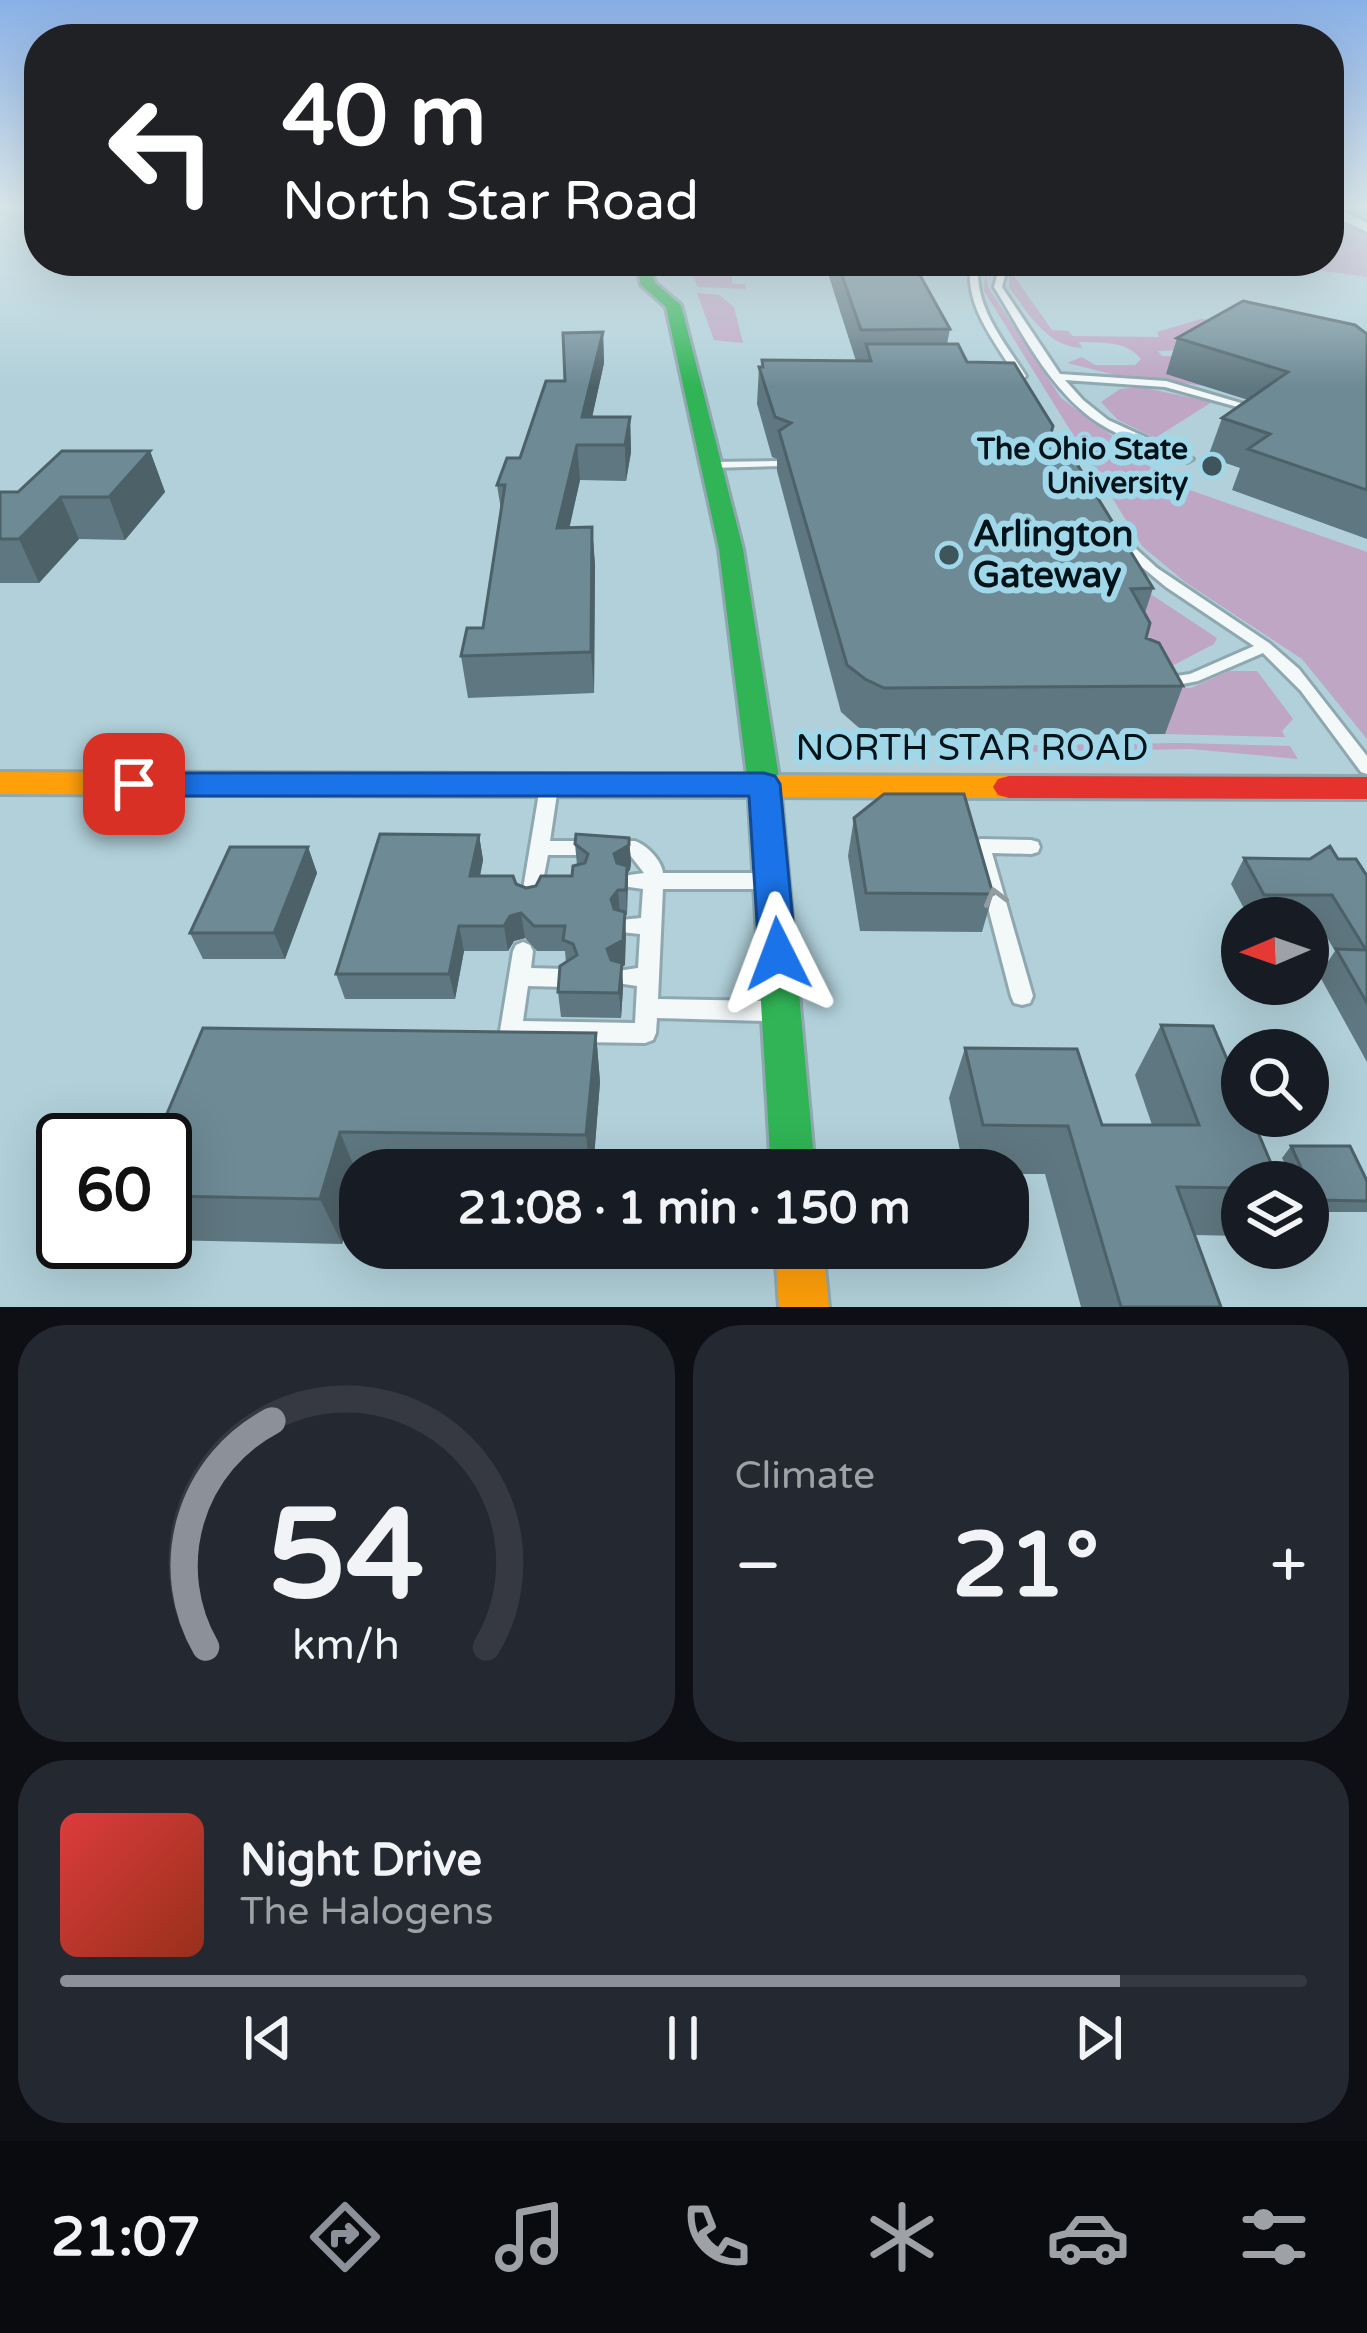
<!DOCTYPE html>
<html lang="en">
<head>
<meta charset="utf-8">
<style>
  body { margin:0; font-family:"Varela Round",sans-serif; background:#242831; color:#f1f3f6; height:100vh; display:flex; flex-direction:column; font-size:45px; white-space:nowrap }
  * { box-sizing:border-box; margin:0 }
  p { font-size:39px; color:#9ea1a6 }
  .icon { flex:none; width:66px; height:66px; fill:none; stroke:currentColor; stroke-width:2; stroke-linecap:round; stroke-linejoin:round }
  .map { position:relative; height:1307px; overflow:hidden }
  .panel { display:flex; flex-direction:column; gap:18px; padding:18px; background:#0d0f14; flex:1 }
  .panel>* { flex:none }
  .banner { position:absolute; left:24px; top:24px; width:1320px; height:252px; border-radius:48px; box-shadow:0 12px 48px #0002; background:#202124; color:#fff; overflow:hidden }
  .needle { width:78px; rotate:268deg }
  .controls { position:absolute; left:1221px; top:897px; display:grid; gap:24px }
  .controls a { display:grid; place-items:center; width:108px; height:108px; border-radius:50%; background:#171b24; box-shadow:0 12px 48px #0002; font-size:60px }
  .speed { position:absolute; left:36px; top:1113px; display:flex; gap:24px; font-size:60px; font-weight:700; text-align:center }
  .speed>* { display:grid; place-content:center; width:156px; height:156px; border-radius:50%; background:#171b24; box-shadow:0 12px 48px #0002; line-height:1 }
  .speed .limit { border:6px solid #111; border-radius:18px; background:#fff; color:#111 }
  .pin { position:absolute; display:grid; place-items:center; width:102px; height:102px; color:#fff; margin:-51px; border-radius:24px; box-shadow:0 6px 18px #0006 }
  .me { position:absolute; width:132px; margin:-66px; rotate:357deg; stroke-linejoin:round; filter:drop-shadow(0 0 9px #0008) }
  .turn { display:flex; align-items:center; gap:42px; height:252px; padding:0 60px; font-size:54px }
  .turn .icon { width:156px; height:156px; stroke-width:2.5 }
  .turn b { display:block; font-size:84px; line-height:102px }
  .big { font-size:90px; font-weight:700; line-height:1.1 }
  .panel .widget { flex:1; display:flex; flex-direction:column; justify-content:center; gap:18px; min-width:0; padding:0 42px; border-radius:48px; background:#242831 }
  .panel .dial { align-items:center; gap:0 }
  .dial svg { height:312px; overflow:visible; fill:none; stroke:#363941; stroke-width:7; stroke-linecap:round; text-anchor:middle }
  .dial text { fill:#f1f3f6; stroke:none }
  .song { display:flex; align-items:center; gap:36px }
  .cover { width:144px; height:144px; border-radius:18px; background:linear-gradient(135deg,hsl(0 70% 55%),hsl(10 70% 35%)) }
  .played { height:12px; border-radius:6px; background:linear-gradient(90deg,#8c9099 85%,#363941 85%) }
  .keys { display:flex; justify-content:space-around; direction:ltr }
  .heat { display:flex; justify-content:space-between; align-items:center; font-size:66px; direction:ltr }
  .panel .tiles { flex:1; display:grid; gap:18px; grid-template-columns:1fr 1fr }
  .widget:last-child { grid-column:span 2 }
  .trip { position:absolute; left:339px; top:1149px; width:690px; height:120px; border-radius:48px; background:#171b24; box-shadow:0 12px 48px #0002; font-weight:700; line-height:120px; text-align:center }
  .tabs { display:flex; height:192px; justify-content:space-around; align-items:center; background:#090b0e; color:#9ea1a6 }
  .tabs .icon { width:84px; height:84px }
  .tabs .on { color:#8c9099 }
  .tabs b { font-size:54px; color:#f1f3f6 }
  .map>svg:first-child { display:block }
  .green { fill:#bea6c4 }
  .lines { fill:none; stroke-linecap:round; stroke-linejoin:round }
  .lane-casing { stroke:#8fa8af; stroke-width:6 }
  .street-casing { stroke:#8fa8af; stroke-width:6 }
  .fast-casing { stroke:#8fa8af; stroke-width:6 }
  .slow-casing { stroke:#8fa8af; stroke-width:6 }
  .jam-casing { stroke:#8fa8af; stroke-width:6 }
  .lane { fill:#f3f8f9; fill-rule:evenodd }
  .street { fill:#f3f8f9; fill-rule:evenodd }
  .fast { fill:#30b455; fill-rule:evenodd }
  .slow { fill:#ff9f0a; fill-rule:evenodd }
  .jam { fill:#e5322d; fill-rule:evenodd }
  .wall { fill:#5f7780 }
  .shaded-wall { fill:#4d6168 }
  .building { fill:#6e8a95; stroke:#4d6168; stroke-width:3 }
  .oneway { stroke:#929c9f }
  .route { fill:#1a73e8; stroke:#114b97; stroke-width:3 }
  .poi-dot { fill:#3e555c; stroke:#a0d8ea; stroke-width:4.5 }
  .labels { text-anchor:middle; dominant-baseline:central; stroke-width:12; stroke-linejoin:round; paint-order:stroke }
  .far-poi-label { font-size:30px; font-weight:bold; fill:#001319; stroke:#a0d8ea; text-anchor:end }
  .poi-label { font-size:36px; font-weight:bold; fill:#001319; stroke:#a0d8ea; text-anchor:start }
  .street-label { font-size:36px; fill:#001319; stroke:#a0d8ea }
</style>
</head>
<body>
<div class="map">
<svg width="1367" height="1307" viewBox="0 0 1367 1307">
  <rect width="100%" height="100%" fill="#b1d0d9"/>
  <path class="green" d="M1329 215 1367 234V277L1249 261H1329Z
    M685 261H731L732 284H745L746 289 698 287Z
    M986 261H994L986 276 988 287 1061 398 1115 438 1111 441 1161 474V480L1367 552V739L1302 659 1185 582 1142 546 984 291Z
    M1023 269 1028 275 1014 276 1052 330 1068 331 1073 336 1159 337 1157 332 1201 319 1231 321 1180 350 1158 351 1162 356H1180L1206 386 1115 375 1067 363 1082 357 1095 365H1135L1141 359C1125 340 1103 343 1079 342L1082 348C1048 347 1028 314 1009 287V274Z
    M697 293 719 295 734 307 743 343 714 340Z
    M1140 387 1212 402 1155 438 1118 420 1101 402 1120 389Z
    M1149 593 1217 638 1214 644 1168 668 1134 669Z
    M1229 671H1257L1293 719 1282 731 1285 737 1165 734 1141 689 1191 688Z
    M1181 743 1290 746 1298 759 1191 749 960 753 957 746Z"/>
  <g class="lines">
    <defs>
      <path id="lane" d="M971 261H979C972 305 1004 341 1026 376L1024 378 1016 376C995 341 963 305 971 261Z
        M1001 261H1009L1002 287 1060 374 1166 381 1261 409 1256 412 1165 387 1065 380 1083 400 1108 420 1193 459 1187 462 1183 461C1154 449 1123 439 1097 422 1050 390 1023 334 994 287Z
        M778 461 784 464 782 466 712 468 706 465 712 462Z
        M1119 537 1124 538 1157 568 1269 643 1299 669 1367 756V774L1361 772 1301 691 1263 653 1198 681 1162 688 1156 687 1154 683 1156 679 1190 674 1254 646 1166 587 1114 544 1113 541 1114 538Z
        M549 781 555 783 558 787 550 841H635C647 845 662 861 663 873H758L765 876 768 881 765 886 758 889H663L658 999 766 1001 774 1004 777 1011 774 1018 766 1021 657 1018 656 1033 653 1040 645 1043 511 1041 503 1038 500 1031 513 951 516 945 523 942 530 945 533 951 531 968 565 969 572 972 576 978 572 984 565 987 528 986 523 1021 635 1023 637 986 617 983 613 977 617 971 638 968 640 934 620 932 617 926 620 920 641 918 643 889 622 886 619 881 622 876 644 873 630 855H548L538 907 531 909 524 907 521 901 540 787 543 783Z
        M981 839 1031 840 1038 842 1040 847 1038 852 1031 854 992 853 1033 996 1030 1003 1022 1005 1014 1003 1011 996 972 846 974 841Z"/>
      <path id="street" d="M1329 205 1367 223V232L1329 214Z"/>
      <path id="fast" d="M635 261H649L655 283 681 305 743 549 780 784 815 1170H771L748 784 719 549 666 307 641 285Z"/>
      <path id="slow" d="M0 772 1009 776 1020 779 1025 787 1020 795 1009 798 0 794Z
        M775 1248H823L829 1307H779Z"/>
      <path id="jam" d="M1009 776 1367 777V799L1009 798 998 795 993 787 998 779Z"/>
    </defs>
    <use href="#lane" class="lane-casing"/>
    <use href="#street" class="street-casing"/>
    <use href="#fast" class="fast-casing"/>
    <use href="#slow" class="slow-casing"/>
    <use href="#jam" class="jam-casing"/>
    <use href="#lane" class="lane"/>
    <use href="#street" class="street"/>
    <use href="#fast" class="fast"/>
    <use href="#slow" class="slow"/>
    <use href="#jam" class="jam"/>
  </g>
  <path class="wall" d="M824 261H912L950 329 947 344 1050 437 1153 588 1145 613 1146 638 1183 686 1165 734 876 736 858 727 841 712 777 471V459L772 457 757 404 759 367H762V360L856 361Z
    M603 332 604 363 592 417H630L631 452 626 481 580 480 569 527H592L595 565 594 693 468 698 461 656 483 628 501 510 497 485 520 458 565 381Z
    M1367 334V539L1232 490 1240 468 1208 457 1222 418 1248 400 1166 374 1177 338Z
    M150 451 165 492 125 540 79 539 39 583H0V492H18Z
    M854 818 993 894 982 932 860 931 848 856Z
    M479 835 483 860 480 876 516 884 526 888 572 876 577 865 575 844 629 838 631 863 630 870 628 872 627 915H625V965L622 967 623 988 621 1018 561 1017 558 992 566 963 565 951H537L525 938 514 941 508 951H464L455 999H345L336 974Z
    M308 847 317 873 285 959H203L190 933Z
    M1244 858 1338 859 1367 876V1062L1319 975 1335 951 1317 921H1308V918H1249L1231 884Z
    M1161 1025 1242 1182V1236L1194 1235 1221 1307H1081L1045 1174H1008V1170H964L949 1098 965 1048 1102 1125H1152L1135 1075Z
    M596 1033 600 1082 593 1170H360V1179L342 1244 165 1240V1140Z
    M1291 1146 1367 1181V1212H1308V1182H1293L1282 1158Z"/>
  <path class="shaded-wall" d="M603 332 604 363 586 445 582 417Z
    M630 417 631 452 626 481 625 445Z
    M577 445 580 480 561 566 557 528Z
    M150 451 165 492 125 540 109 497Z
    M61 497 79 539 39 583 19 539Z
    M592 527 595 565 594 693 591 652Z
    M479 835 483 860 475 901 470 876Z
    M629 838 631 863 630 870 628 872 627 915 626 890 615 879 614 854Z
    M308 847 317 873 285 959 274 933Z
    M618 890 620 916 613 924 611 899Z
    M625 912 626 937 625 965 622 967 623 988 621 1018 619 993 609 974 607 949Z
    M521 913 525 938 514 941 508 951 504 926 510 916Z
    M459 926 464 951 455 999 449 974Z
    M596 1033 600 1082 593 1170H590L586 1135Z
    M340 1132 359 1179 342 1244 320 1199Z"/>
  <path class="building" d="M837 261H912L950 329 861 330Z
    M1243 301 1355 325 1367 334V490L1248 449 1270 434 1222 418 1288 372 1177 338Z
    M603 332 582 417H630L625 445H577L557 528 592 527 591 652 461 656 467 628H483L505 485H497L507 458H520L546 381H565L563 333Z
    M866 344H958L967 362 1014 363 1053 426 1050 437 1061 438 1153 588 1131 589 1150 623 1146 638 1159 643 1183 686 884 688 865 679 847 665 779 431 791 423 775 417 759 367H763L762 360 871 361Z
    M62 451H150L109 497H61L19 539H0V492H18Z
    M884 794H964L993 894 866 893 854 818Z
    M380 834 479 835 470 876H513L516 884 526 888 536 886 541 876H572L573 866 585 863 588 854 575 844 576 834 629 838V845L614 854 617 863 627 866 626 890H618L611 899 614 909 625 912 623 940 607 949 611 960 622 963 619 993 558 992 560 966 577 955 573 944 563 940 565 926H534L521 913 510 916 504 926H459L449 974H336Z
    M1330 846 1338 859H1356L1367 876V1003L1336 949 1366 950 1332 895H1264L1244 858 1310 859Z
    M230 847H308L274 933H190Z
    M1161 1025 1213 1026 1242 1095V1116H1251L1279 1182H1242V1188L1177 1187 1221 1307H1121L1068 1126 983 1125 965 1048 1077 1049 1102 1125H1199Z
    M203 1028 596 1033 586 1135 340 1132 320 1199 165 1196V1140H156Z
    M1291 1146H1350L1367 1181V1201L1316 1200Z"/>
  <defs><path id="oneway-chevron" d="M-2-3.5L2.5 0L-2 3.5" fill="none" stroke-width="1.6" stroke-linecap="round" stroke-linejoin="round" transform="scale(3)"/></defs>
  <use class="oneway" href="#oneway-chevron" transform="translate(995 897) rotate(-105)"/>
  <linearGradient id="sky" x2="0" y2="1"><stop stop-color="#89b0e6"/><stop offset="0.53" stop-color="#dceaee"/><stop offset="1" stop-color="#dceaee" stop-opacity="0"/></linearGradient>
  <rect width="1367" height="387" fill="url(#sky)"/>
  <path class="route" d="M134 773H764L775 776 780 784 796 954 791 965 778 970 764 965 759 954 749 796H134L123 793 118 784 123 776Z"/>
  <g class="poi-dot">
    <circle cx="1212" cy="466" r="12"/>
    <circle cx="949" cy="555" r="12"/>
  </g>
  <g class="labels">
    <g class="far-poi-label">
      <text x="1188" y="449">The Ohio State<tspan x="1188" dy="34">University</tspan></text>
    </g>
    <g class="poi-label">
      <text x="973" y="534">Arlington<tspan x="973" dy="41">Gateway</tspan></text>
    </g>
    <g class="street-label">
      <text x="972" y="748">NORTH STAR ROAD</text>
    </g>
  </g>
</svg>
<div class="controls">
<a><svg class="needle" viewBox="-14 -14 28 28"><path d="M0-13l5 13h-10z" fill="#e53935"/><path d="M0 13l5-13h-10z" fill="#9ea1a6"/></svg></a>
<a><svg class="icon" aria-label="search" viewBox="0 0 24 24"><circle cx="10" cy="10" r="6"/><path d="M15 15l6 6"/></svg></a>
<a><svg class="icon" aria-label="layers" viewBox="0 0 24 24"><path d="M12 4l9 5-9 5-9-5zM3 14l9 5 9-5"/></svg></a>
</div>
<div class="speed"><div class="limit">60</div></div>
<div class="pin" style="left:134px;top:784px;background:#d93025"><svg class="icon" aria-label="arrive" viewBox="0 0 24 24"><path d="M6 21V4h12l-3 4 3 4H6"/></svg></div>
<svg class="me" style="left:778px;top:954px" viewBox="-20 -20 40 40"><path d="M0-17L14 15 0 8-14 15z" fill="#1a73e8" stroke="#fff" stroke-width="4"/></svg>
<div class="trip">21:08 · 1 min · 150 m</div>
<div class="banner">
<div class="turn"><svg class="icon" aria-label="left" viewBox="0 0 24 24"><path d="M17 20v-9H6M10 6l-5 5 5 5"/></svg><div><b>40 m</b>North Star Road</div></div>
</div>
</div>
<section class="panel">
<div class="tiles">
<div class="widget dial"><svg viewBox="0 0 100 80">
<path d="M14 69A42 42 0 1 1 86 69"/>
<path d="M14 69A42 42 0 0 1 31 11" stroke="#8c9099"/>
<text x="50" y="56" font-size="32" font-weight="700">54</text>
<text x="50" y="72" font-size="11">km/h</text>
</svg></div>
<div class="widget"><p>Climate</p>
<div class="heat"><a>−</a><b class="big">21°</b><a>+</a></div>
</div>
<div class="widget">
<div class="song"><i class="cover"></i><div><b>Night Drive</b><p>The Halogens</p></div></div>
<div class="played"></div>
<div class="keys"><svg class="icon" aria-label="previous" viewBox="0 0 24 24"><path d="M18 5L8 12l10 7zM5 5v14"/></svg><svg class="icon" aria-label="pause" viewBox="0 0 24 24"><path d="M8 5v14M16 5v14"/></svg><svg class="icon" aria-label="next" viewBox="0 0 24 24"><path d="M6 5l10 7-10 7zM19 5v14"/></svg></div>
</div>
</div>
</section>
<nav class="tabs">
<b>21:07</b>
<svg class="icon on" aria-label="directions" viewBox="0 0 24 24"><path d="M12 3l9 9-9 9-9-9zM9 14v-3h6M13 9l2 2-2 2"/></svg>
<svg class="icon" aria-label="music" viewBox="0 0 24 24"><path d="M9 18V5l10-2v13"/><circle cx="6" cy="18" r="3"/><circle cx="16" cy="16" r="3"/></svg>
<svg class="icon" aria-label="phone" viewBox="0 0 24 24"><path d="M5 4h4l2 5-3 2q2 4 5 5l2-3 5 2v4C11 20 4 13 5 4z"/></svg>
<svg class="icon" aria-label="climate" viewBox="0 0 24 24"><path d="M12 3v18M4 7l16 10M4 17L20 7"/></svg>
<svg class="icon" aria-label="car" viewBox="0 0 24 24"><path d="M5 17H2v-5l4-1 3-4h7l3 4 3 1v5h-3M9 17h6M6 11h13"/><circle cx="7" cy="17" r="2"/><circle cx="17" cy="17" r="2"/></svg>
<svg class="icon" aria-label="filters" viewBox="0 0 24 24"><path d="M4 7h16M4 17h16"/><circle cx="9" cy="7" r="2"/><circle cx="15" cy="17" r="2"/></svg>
</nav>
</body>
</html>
